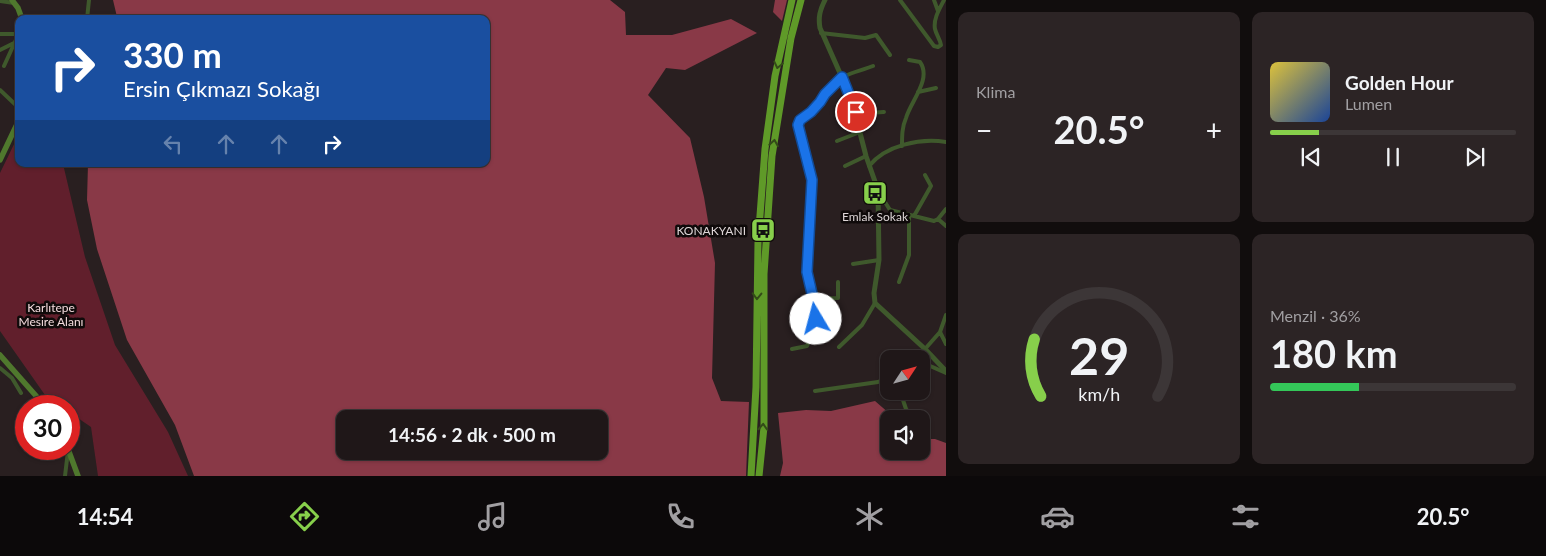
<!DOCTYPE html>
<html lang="tr">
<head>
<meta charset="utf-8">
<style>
  body { margin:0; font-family:Lato,sans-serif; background:#2c2425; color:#f1f3f6; height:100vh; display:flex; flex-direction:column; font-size:19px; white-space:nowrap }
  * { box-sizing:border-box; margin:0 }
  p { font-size:16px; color:#a19fa2 }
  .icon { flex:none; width:28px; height:28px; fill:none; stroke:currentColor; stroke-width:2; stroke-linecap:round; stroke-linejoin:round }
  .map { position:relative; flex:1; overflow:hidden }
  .sheet { display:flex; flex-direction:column; gap:12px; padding:12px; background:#110d0d; width:600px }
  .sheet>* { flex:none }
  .banner { position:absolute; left:15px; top:15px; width:475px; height:152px; border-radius:10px; box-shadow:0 1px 4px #0004,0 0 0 1px #3c3637; background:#1a4fa0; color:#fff; overflow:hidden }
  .needle { width:32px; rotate:54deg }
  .tools { position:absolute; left:880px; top:350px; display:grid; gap:10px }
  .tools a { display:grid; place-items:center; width:50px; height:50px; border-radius:10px; background:#1f1718; box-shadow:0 1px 4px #0004,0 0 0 1px #3c3637; font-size:25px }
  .speed { position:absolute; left:15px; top:395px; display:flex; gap:10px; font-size:25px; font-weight:700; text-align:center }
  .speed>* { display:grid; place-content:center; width:65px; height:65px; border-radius:50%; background:#1f1718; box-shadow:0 1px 4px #0004,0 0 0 1px #3c3637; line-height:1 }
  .speed .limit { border:8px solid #d22; background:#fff; color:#111 }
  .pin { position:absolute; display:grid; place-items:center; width:42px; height:42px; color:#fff; margin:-21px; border:2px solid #fff; border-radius:50%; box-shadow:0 1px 5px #0007 }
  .me { position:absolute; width:55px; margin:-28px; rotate:352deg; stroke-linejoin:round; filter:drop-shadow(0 0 4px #0008) }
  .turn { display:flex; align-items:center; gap:18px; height:105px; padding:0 25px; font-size:22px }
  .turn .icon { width:65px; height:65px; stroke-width:2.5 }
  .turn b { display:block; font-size:35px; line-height:42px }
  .lanes { display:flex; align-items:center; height:48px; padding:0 25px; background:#0003; justify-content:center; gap:25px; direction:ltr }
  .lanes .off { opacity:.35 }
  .big { font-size:38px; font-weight:700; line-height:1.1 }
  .sheet .widget { flex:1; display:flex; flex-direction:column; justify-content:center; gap:8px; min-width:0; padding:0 18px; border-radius:10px; background:#2c2425 }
  .sheet .dial { align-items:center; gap:0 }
  .dial svg { height:130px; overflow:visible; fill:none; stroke:#3c3637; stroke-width:7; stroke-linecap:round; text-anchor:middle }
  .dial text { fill:#f1f3f6; stroke:none }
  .song { display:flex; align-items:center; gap:15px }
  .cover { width:60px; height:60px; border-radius:8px; background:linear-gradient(135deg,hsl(50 70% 55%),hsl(220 70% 35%)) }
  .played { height:5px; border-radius:2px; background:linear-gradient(90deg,#87cf4b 20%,#3c3637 20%) }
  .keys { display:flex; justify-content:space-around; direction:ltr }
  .heat { display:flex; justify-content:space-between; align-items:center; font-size:28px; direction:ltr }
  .charge { height:8px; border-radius:4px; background:linear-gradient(90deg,#34c759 36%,#3c3637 0) }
  .sheet .tiles { flex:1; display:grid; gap:12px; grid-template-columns:repeat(2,1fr) }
  .trip { position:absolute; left:336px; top:410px; width:272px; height:50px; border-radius:10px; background:#1f1718; box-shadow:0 1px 4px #0004,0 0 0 1px #3c3637; font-weight:700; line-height:50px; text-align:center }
  .menu { display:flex; height:80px; justify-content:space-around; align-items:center; background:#0c090a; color:#a19fa2 }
  .menu .icon { width:35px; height:35px }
  .menu .current { color:#87cf4b }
  .menu b { font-size:22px; color:#f1f3f6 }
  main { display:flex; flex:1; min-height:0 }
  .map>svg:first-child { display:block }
  .green { fill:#611f2c }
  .forest { fill:#893947; fill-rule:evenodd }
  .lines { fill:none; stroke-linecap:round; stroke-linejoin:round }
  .minor { stroke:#3f592c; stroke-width:4 }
  .tertiary { stroke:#3f592c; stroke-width:5 }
  .secondary { stroke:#4f782d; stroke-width:5.5 }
  .trunk { stroke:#5f9a28; stroke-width:7 }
  .oneway { stroke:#334b18 }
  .route-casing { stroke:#114b97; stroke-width:12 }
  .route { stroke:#1a73e8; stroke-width:9 }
  .labels { text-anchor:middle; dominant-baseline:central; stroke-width:5; stroke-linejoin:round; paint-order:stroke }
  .poi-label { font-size:12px; fill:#ded6d7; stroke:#0f0a0a }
  .park-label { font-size:12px; fill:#f4dbdd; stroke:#0f0a0a }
</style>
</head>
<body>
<main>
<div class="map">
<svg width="946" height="476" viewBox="0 0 946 476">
  <rect width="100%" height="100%" fill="#291f20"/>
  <path class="green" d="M19 134V164H63L85 257 115 345 168 432 188 476H98L91 427 69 412V406H61L45 395 0 331V173Z"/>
  <path class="forest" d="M113 0H610L625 12 626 35H672L731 19 757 33 685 70 666 68 648 95 690 138 704 197 715 263 712 378 721 401 749 402 746 476H194L175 425 127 340 97 249 87 200 88 164H486V19H115L117 17ZM345 419H600V451H345Z
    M775 0H787L782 21 773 12Z
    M875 401 890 414 893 419H889V451H921V439H935L946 443V476H780L783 463 778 413 806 410 831 411Z"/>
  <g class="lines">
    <path class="minor" d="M900 0 934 46 938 47 941 45C940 39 936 34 935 29 933 19 940 8 944 0
      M934 0 938 11
      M0 1 14 3
      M87 19 89 0
      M821 33 865 38 876 35 890 55
      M0 34H18
      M0 50 14 43
      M4 66 19 33
      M0 90 19 108
      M918 92 936 88
      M857 117 868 113 884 112
      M837 141 860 132
      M902 146C902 136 902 127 906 118 911 101 932 79 920 62L909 60
      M845 166 866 156
      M869 166C886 145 920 138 946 142
      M878 191 890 210 934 221 938 219 946 209
      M914 216 931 186 925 175
      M938 219 946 226
      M853 264 879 260
      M899 282 909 255V215
      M813 299 838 298V282
      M940 332 946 344
      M839 347 862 325 875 303
      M792 349 807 346 813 331 815 319 813 299 807 272 812 180 798 125C801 117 808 115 814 109 823 99 831 84 843 77 852 72 863 70 873 66
      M925 349 940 332 946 315
      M921 362 946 373
      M0 368 12 378 21 393
      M815 391 878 382 889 377
      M900 391 906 409 914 419
      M65 476 68 451"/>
    <path class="tertiary" d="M825 0C820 10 818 17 820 28L851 98 866 156 878 190 879 260 874 293 875 303 925 349 946 371"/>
    <path class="secondary" d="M12 0 18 8 22 19
      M0 160 19 120
      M0 355 45 406
      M68 449 78 476"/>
    <path class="trunk" d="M751 476 756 387 758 242 765 149 775 76 792 0
      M759 476 764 427V274L772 156 791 38 801 0"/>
  </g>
  <defs><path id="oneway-chevron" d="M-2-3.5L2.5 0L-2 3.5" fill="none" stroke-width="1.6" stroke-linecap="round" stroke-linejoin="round" transform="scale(1.25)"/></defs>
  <g class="oneway">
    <use href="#oneway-chevron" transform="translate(778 65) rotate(103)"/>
    <use href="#oneway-chevron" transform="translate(774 143) rotate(-81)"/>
    <use href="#oneway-chevron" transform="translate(757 296) rotate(91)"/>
    <use href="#oneway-chevron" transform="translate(763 427) rotate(-87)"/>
  </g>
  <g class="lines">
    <defs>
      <path id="route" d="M816 319 813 298 807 272 812 180 798 125 800 120 811 112 820 102 825 94 842 77 856 112"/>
    </defs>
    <use href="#route" class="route-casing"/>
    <use href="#route" class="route"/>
  </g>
  <defs>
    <symbol id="bus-square" viewBox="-11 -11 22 22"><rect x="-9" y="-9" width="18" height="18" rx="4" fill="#87cf4b" stroke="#0f0a0a"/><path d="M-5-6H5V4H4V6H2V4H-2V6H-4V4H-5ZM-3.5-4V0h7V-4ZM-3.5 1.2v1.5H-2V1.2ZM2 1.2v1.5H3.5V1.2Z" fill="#111"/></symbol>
  </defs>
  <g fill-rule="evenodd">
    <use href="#bus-square" x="861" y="179" width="28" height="28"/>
    <use href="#bus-square" x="749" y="216" width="28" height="28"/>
  </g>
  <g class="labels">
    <g class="poi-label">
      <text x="875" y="216">Emlak Sokak</text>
      <text x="746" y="230" text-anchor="end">KONAKYANI</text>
    </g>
    <g class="park-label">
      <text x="51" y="307">Karlıtepe<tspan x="51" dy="14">Mesire Alanı</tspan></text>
    </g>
  </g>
</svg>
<div class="tools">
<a><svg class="needle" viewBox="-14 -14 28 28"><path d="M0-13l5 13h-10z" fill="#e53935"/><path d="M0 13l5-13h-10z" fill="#a19fa2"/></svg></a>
<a><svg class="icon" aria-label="sound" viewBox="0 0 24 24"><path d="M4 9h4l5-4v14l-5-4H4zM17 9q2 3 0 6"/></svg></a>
</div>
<div class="speed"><div class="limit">30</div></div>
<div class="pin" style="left:856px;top:112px;background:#d93025"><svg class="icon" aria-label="arrive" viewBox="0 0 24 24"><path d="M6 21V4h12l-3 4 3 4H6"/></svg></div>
<svg class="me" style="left:816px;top:319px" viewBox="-20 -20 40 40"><circle r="19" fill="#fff"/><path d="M0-13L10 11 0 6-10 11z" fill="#1a73e8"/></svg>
<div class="trip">14:56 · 2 dk · 500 m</div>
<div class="banner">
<div class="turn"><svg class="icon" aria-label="right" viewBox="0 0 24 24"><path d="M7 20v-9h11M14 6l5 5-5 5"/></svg><div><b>330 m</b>Ersin Çıkmazı Sokağı</div></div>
<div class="lanes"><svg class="icon off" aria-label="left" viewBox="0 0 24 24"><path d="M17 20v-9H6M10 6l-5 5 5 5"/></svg><svg class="icon off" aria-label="ahead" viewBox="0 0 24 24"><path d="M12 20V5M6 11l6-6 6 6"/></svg><svg class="icon off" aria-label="ahead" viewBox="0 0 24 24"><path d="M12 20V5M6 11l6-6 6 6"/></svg><svg class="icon" aria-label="right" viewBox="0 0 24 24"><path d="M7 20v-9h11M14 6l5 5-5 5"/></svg></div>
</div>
</div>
<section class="sheet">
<div class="tiles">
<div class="widget"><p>Klima</p>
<div class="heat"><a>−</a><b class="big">20.5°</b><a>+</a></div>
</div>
<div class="widget">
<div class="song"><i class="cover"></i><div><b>Golden Hour</b><p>Lumen</p></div></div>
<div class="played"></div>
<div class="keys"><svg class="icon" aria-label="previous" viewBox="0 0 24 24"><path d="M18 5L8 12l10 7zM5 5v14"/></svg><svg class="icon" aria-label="pause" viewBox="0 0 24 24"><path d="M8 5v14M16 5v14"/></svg><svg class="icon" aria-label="next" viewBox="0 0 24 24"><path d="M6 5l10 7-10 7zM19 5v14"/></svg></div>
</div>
<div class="widget dial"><svg viewBox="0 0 100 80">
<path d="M14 69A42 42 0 1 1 86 69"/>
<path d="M14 69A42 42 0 0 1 10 34" stroke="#87cf4b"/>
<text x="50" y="56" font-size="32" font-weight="700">29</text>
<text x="50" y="72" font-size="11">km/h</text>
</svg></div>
<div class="widget"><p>Menzil · 36%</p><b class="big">180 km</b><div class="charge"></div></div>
</div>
</section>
</main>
<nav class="menu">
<b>14:54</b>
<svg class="icon current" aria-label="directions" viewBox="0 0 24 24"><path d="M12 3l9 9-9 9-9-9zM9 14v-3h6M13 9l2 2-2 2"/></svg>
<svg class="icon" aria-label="music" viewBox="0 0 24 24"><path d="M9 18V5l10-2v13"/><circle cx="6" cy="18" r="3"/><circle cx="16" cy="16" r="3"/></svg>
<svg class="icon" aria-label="phone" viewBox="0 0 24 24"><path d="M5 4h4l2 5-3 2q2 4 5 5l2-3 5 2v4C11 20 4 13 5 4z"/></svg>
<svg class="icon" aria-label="climate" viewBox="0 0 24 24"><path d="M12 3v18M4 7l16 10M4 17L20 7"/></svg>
<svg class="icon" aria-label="car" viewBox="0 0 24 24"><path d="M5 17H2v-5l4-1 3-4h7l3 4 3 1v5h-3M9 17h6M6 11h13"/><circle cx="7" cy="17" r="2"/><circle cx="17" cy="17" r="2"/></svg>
<svg class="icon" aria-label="filters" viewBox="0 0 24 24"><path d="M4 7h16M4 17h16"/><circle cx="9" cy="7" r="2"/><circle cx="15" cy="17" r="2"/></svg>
<b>20.5°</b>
</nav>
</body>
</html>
